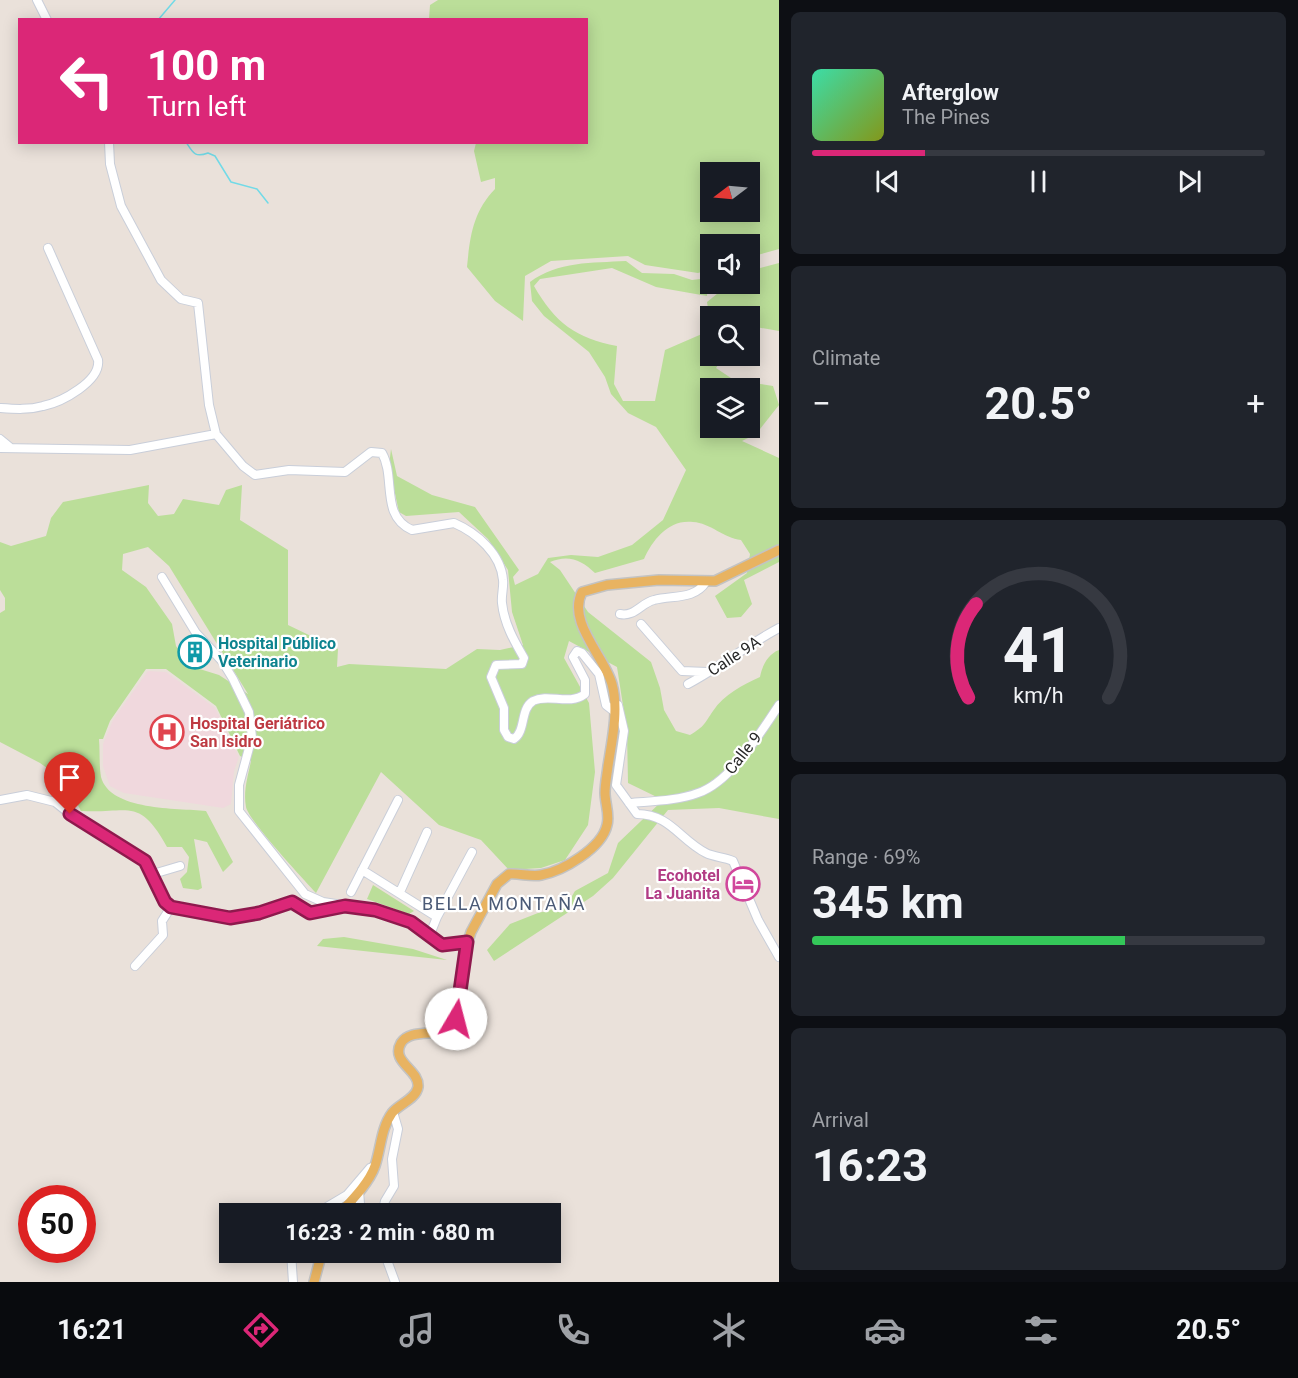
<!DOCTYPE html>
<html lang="en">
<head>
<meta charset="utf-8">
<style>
  body { margin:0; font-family:Roboto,sans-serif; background:#20242c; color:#f1f3f6; height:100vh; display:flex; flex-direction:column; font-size:22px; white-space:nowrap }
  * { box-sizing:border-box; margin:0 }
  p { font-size:20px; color:#9ea1a6 }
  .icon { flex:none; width:33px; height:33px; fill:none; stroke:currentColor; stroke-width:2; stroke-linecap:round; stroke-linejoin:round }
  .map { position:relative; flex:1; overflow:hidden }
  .side { display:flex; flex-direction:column; gap:12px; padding:12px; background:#0d0f14; width:519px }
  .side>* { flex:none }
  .top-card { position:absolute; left:18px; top:18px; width:570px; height:126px; border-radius:0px; box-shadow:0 3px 15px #0003; background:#db2777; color:#fff; overflow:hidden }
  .needle { width:39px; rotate:254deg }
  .fabs { position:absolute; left:700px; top:162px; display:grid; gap:12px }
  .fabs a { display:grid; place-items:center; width:60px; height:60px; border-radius:0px; background:#171b24; box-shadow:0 3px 15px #0003; font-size:30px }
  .speed { position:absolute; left:18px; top:1185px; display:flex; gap:12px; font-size:30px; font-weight:700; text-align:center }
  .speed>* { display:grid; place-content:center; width:78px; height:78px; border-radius:50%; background:#171b24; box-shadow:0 3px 15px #0003; line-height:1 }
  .speed .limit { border:9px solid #d22; background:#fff; color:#111 }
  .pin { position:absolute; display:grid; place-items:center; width:51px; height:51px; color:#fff; margin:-62px -26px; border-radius:50% 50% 50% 0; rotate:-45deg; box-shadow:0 0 6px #0007 }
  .pin .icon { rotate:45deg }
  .me { position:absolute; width:66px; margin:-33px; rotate:8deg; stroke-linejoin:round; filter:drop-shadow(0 0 4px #0008) }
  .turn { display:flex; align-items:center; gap:21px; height:126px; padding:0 30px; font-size:27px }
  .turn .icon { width:78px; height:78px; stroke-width:2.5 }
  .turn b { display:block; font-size:42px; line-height:51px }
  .big { font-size:45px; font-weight:700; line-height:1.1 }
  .side .card { flex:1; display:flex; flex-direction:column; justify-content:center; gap:9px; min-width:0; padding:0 21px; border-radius:9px; background:#20242c }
  .side .dial { align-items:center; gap:0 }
  .dial svg { height:156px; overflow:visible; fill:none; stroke:#363941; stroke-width:7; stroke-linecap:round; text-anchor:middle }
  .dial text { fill:#f1f3f6; stroke:none }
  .song { display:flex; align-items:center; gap:18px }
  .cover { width:72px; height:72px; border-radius:9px; background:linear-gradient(135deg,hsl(160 70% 55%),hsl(70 70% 35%)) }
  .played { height:6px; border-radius:3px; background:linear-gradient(90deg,#db2777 25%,#363941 25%) }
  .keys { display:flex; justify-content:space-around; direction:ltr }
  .heat { display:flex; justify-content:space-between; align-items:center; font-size:33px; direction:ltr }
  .charge { height:9px; border-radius:4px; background:linear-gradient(90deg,#34c759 69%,#363941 0) }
  .trip { position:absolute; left:219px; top:1203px; width:342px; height:60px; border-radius:0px; background:#171b24; box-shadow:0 3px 15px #0003; font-weight:700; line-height:60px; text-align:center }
  .menu { display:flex; height:96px; justify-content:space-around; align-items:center; background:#090b0e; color:#9ea1a6 }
  .menu .icon { width:42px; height:42px }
  .menu .current { color:#db2777 }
  .menu b { font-size:27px; color:#f1f3f6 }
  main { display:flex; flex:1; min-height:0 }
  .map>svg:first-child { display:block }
  .medical { fill:#f0d8dd }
  .green { fill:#bbde99; fill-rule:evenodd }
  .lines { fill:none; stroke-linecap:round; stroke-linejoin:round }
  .stream { stroke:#72dae7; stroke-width:1.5 }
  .minor-casing { stroke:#c9ced9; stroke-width:10 }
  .major-casing { stroke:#c3c3c3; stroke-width:12 }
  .minor { stroke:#fff; stroke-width:8 }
  .major { stroke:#e8b361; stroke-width:9 }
  .route-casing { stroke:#8e194d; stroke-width:15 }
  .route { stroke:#db2777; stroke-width:10 }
  .labels { text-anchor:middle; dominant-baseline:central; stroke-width:4.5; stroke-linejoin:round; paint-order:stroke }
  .culture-label { font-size:16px; font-weight:bold; fill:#0d838f; stroke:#fff; text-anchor:start }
  .street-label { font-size:16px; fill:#282828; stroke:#fff }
  .health-label { font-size:16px; font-weight:bold; fill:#be3a42; stroke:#fff; text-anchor:start }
  .hotel-label { font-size:16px; font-weight:bold; fill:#b23c85; stroke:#fff; text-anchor:end }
  .neighbourhood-label { font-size:18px; letter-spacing:1.5px; fill:#4b5a76; stroke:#fff }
</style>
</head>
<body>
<main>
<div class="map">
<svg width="779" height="1282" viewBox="0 0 779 1282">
  <rect width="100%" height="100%" fill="#eae1da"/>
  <path class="medical" d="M148 671 166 672 215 708 239 757 234 771 231 804 223 808 124 793 110 786 103 766V744L113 720Z"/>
  <path class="green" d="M438 0H779V249L750 257V244H711V269L698 273 645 265 628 256 551 261 525 276 523 321 495 301 467 267C470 236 473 212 495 189V178L481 182 474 151 476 143 586 142V20L429 19 430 5ZM711 172H750V212H711Z
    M626 261 642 273 674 274 692 280 708 278 707 296 656 287 612 268 540 279 534 286C555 323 576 338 617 346L614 384 623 401H655L665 350 711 330V356H724L716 368 734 380 773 386 779 405 756 434 742 441 779 458V562L744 580 752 604 741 617 727 618 715 596 747 573 750 554 741 540C724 538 710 523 693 522 669 519 653 539 644 559L595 573C582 560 568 554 550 562L560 570 588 612 651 662 660 688 664 710 676 731 690 735C705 726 704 724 713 711 724 694 743 685 760 677 762 666 768 654 779 650V819L719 808 668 810 613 878 593 896 494 961 487 950 510 924 538 913 566 906 575 891 608 873 618 843 663 800 628 783 627 731 617 667 569 641 564 658 589 703 595 772 588 825 565 860 541 868 509 870 481 840 439 825 381 772 316 893C304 880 249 821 246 807 243 791 248 776 251 761L240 756 216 706 166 669H146L110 721 103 739H99C100 751 99 765 101 777 110 811 177 808 206 811L233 862 223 872 207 842 194 839 202 888 198 890 183 888 180 879 187 872 189 857 182 847H167C139 796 129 814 81 811L65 781 40 763 0 742V613L5 610V598L0 590V542L11 546 46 536 51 518 63 502 149 485 148 503 158 516 174 514 183 499 219 505 226 490 242 485 240 520 288 550V625L338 649 337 667 349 664 446 669 477 649 500 650 523 645 512 612 508 570 488 539 459 512 406 516 399 512 389 466 391 449 397 476 432 495 475 507 519 570 513 577 515 585 538 574 548 558 571 555 598 557 632 545 663 520 686 470 656 427 628 413 611 394 605 377 589 352 544 316 532 301 530 282C558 261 592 263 626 261ZM711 388H750V428H711ZM148 547 169 566 248 694 219 675 190 666 176 646 172 624 146 587 122 570 123 554Z
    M779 263V331L750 326V316H711V327L707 302 728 285 750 284V280L760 268Z
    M373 885 414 911 409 914 367 899Z
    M344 937 413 949 447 960 317 946 323 939Z"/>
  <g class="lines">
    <path class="stream" d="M158 20 175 0
      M186 142C193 153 195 158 208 153L215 156 231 182 257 189 268 203"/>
    <defs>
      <path id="minor" d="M37 0 47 20
        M109 142 110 164 121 206 161 280 181 299 198 303 209 405 216 434 243 466 255 475 289 470 345 472 371 452 382 453C396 478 380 516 412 530L454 523C477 533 501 554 503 580 504 587 501 596 502 603 504 623 514 641 524 658L522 664 496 665 491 677 504 708V730L508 737 514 739C526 731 520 709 533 701 549 693 569 706 585 694V680L573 657 577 651 582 653 599 674 606 705 615 712
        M0 408C15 409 29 410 43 406 62 402 101 381 98 360L48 248
        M0 439 11 448
        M0 448 130 450 216 434
        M162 577 196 633 222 661 233 679 249 712 252 737 239 785V811L305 894 323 902 375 910 401 918 411 922 443 945 467 942
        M620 614C635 617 641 603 654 600 673 595 694 600 706 582
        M641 624 682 671 707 672
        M688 684C720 667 747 645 779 628
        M618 705 624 731 616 785 637 814C670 814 680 840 706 853 714 857 724 857 733 861L758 920 779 957
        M0 800 27 795 55 802 80 822 145 861 165 902 171 907 230 918 259 913 292 902 310 913 339 907
        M629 803C651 801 677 801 698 793 731 782 760 733 779 705
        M362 870 437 917
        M153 874 180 866
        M351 892 398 800
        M400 892 427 832
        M429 937 437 917 472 852
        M135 966 163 935 162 921 171 907
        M315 1214 347 1195 370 1168 375 1166
        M357 1214 360 1204 359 1190
        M382 1214 385 1201 394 1186 392 1159 398 1129 393 1112
        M291 1252 293 1282
        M384 1252 395 1282
        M340 1257 342 1252"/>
      <path id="major" d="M339 1214C352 1200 369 1183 375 1166 381 1148 381 1128 392 1113 399 1104 416 1099 418 1087 420 1070 390 1062 401 1043 409 1030 430 1035 444 1031L455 1019 465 951 471 932 497 884 509 874C519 873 531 877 541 875 563 871 602 848 607 825 610 815 605 803 605 793 605 784 607 775 608 766 612 740 619 710 612 684 604 656 567 622 582 592L607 585 659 580 715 581 779 550
        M314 1282 322 1252"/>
    </defs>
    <use href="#minor" class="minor-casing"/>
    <use href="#major" class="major-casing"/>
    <use href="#minor" class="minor"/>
    <use href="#major" class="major"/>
  </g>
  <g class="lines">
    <defs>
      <path id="route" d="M70 814 145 861 165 902 171 907 230 918 259 913 292 902 310 913 345 906 375 910 411 922 442 945 467 942 456 1019"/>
    </defs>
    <use href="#route" class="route-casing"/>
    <use href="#route" class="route"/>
  </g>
  <defs>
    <symbol id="building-ring" viewBox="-11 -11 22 22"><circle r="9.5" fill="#fff" stroke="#0f9aa8" stroke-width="1.5"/><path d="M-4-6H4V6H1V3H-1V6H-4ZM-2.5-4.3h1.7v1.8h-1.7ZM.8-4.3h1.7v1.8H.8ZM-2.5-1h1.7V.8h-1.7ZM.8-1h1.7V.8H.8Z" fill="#0f9aa8"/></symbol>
    <symbol id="hospital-ring" viewBox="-11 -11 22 22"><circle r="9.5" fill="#fff" stroke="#e0444e" stroke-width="1.5"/><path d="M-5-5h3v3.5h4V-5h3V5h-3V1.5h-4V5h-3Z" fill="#e0444e"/></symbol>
    <symbol id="hotel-ring" viewBox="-11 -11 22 22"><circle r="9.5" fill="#fff" stroke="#d1479c" stroke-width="1.5"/><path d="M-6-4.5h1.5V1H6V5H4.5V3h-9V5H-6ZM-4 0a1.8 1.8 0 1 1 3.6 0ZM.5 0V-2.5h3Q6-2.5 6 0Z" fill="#d1479c"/></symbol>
  </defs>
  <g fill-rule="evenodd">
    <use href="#building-ring" x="176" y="633" width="38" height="38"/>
    <use href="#hospital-ring" x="148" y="713" width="38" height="38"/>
    <use href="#hotel-ring" x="724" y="865" width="38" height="38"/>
  </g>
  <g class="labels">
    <g class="culture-label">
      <text x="218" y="643">Hospital Público<tspan x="218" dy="18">Veterinario</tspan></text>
    </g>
    <g class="street-label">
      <text transform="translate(734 656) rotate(-33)">Calle 9A</text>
      <text transform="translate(743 753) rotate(-52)">Calle 9</text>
    </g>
    <g class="health-label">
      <text x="190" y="723">Hospital Geriátrico<tspan x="190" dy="18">San Isidro</tspan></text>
    </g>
    <g class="hotel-label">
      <text x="720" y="875">Ecohotel<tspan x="720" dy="18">La Juanita</tspan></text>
    </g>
    <g class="neighbourhood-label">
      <text x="504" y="903">BELLA MONTAÑA</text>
    </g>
  </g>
</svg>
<div class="fabs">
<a><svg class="needle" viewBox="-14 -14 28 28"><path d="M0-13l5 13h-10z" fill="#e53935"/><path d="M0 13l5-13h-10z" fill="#9ea1a6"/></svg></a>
<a><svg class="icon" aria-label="sound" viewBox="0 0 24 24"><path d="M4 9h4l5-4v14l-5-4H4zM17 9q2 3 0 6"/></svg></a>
<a><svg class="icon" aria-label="search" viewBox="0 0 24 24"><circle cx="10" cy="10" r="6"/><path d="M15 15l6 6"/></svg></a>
<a><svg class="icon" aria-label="layers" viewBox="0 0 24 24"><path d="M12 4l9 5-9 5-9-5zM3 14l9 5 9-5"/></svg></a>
</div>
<div class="speed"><div class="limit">50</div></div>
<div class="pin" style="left:70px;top:814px;background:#d93025"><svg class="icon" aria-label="arrive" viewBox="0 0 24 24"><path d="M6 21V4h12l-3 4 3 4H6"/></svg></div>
<svg class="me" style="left:456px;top:1019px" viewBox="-20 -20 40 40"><circle r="19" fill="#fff"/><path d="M0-13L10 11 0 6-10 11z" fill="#db2777"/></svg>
<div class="trip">16:23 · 2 min · 680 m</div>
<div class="top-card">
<div class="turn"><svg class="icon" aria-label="left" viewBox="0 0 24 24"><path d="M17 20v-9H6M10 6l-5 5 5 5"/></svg><div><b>100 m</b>Turn left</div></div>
</div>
</div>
<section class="side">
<div class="card">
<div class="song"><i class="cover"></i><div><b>Afterglow</b><p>The Pines</p></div></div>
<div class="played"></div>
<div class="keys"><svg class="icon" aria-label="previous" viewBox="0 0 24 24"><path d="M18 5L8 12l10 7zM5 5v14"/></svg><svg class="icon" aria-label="pause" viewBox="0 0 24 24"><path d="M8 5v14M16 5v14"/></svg><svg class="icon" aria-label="next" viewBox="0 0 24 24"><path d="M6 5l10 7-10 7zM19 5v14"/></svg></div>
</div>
<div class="card"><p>Climate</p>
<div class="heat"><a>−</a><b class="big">20.5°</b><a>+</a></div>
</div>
<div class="card dial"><svg viewBox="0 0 100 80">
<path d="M14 69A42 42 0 1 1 86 69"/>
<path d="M14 69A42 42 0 0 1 18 21" stroke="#db2777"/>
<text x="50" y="56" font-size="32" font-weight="700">41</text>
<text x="50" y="72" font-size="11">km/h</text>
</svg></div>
<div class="card"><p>Range · 69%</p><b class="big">345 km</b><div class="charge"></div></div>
<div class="card"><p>Arrival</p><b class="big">16:23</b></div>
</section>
</main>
<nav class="menu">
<b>16:21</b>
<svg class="icon current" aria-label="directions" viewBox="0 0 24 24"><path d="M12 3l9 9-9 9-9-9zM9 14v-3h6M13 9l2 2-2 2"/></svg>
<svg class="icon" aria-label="music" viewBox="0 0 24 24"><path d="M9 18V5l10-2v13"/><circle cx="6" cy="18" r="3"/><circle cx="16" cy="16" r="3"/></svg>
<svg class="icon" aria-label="phone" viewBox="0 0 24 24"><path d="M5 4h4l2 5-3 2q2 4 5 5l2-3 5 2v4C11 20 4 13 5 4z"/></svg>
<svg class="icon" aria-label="climate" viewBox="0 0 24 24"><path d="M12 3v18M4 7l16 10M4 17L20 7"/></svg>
<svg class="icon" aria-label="car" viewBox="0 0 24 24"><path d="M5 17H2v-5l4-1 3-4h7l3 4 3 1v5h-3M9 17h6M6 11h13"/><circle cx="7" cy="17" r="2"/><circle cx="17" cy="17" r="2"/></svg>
<svg class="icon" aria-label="filters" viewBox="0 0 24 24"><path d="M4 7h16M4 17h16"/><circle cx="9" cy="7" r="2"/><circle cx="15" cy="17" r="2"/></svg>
<b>20.5°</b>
</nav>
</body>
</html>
